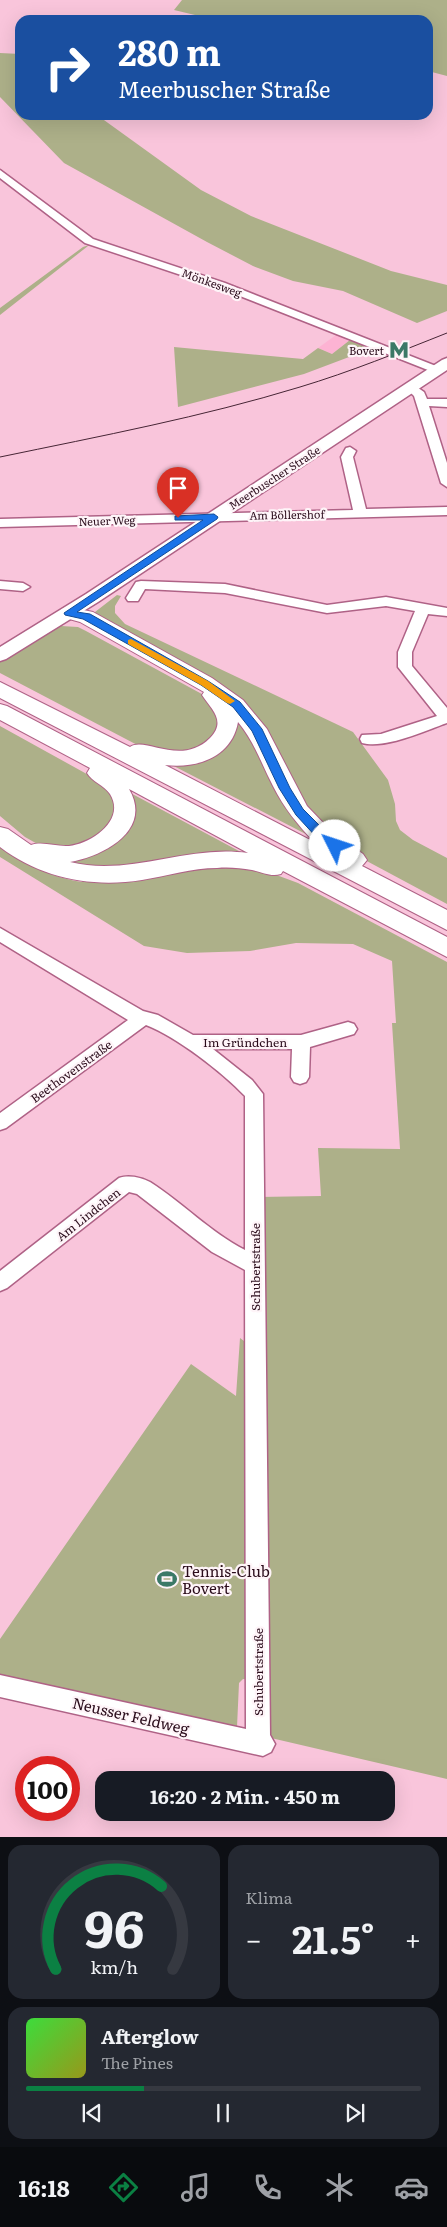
<!DOCTYPE html>
<html lang="de">
<head>
<meta charset="utf-8">
<style>
  body { margin:0; font-family:Literata,serif; background:#242831; color:#f1f3f6; height:100vh; display:flex; flex-direction:column; font-size:19px; white-space:nowrap }
  * { box-sizing:border-box; margin:0 }
  p { font-size:16px; color:#9ea1a6 }
  .icon { flex:none; width:28px; height:28px; fill:none; stroke:currentColor; stroke-width:2; stroke-linecap:round; stroke-linejoin:round }
  .map { position:relative; height:1837px; overflow:hidden }
  .drawer { display:flex; flex-direction:column; gap:8px; padding:8px; background:#0d0f14; flex:1 }
  .drawer>* { flex:none }
  .hud { position:absolute; left:15px; top:15px; width:418px; height:105px; border-radius:15px; box-shadow:0 5px 20px #0002; background:#1a4fa0; color:#fff; overflow:hidden }
  .speed { position:absolute; left:15px; top:1756px; display:flex; gap:10px; font-size:25px; font-weight:700; text-align:center }
  .speed>* { display:grid; place-content:center; width:65px; height:65px; border-radius:50%; background:#171b24; box-shadow:0 5px 20px #0002; line-height:1 }
  .speed .limit { border:8px solid #d22; background:#fff; color:#111 }
  .pin { position:absolute; display:grid; place-items:center; width:42px; height:42px; color:#fff; margin:-51px -21px; border-radius:50% 50% 50% 0; rotate:-45deg; box-shadow:0 0 5px #0007 }
  .pin .icon { rotate:45deg }
  .me { position:absolute; width:55px; margin:-28px; rotate:311deg; stroke-linejoin:round; filter:drop-shadow(0 0 4px #0008) }
  .turn { display:flex; align-items:center; gap:18px; height:105px; padding:0 20px; font-size:22px }
  .turn .icon { width:65px; height:65px; stroke-width:2.5 }
  .turn b { display:block; font-size:35px; line-height:42px }
  .big { font-size:38px; font-weight:700; line-height:1.1 }
  .drawer .tile { flex:1; display:flex; flex-direction:column; justify-content:center; gap:8px; min-width:0; padding:0 18px; border-radius:15px; background:#242831 }
  .drawer .dial { align-items:center; gap:0 }
  .dial svg { height:130px; overflow:visible; fill:none; stroke:#363941; stroke-width:7; stroke-linecap:round; text-anchor:middle }
  .dial text { fill:#f1f3f6; stroke:none }
  .song { display:flex; align-items:center; gap:15px }
  .cover { width:60px; height:60px; border-radius:8px; background:linear-gradient(135deg,hsl(120 70% 55%),hsl(60 70% 35%)) }
  .played { height:5px; border-radius:2px; background:linear-gradient(90deg,#0b8043 30%,#363941 30%) }
  .keys { display:flex; justify-content:space-around; direction:ltr }
  .heat { display:flex; justify-content:space-between; align-items:center; font-size:28px; direction:ltr }
  .drawer .tiles { flex:1; display:grid; gap:8px; grid-template-columns:1fr 1fr }
  .tile:last-child { grid-column:span 2 }
  .trip { position:absolute; left:95px; top:1771px; width:300px; height:50px; border-radius:15px; background:#171b24; box-shadow:0 5px 20px #0002; font-weight:700; line-height:50px; text-align:center }
  .menu { display:flex; height:80px; justify-content:space-around; align-items:center; background:#090b0e; color:#9ea1a6 }
  .menu .icon { width:35px; height:35px }
  .menu .current { color:#0b8043 }
  .menu b { font-size:22px; color:#f1f3f6 }
  .map>svg:first-child { display:block }
  .built { fill:#fdb3d3 }
  .green { fill:#adb089 }
  .lines { fill:none; stroke-linecap:round; stroke-linejoin:round }
  .minor-casing { stroke:#af6286; stroke-width:3 }
  .major-casing { stroke:#af6286; stroke-width:3 }
  .highway-casing { stroke:#af6286; stroke-width:2 }
  .minor { fill:#fff; fill-rule:evenodd }
  .major { fill:#fff; fill-rule:evenodd }
  .highway { fill:#fff; fill-rule:evenodd }
  .tram { stroke:#462535; stroke-width:1 }
  .route { fill:#1a73e8; stroke:#114b97 }
  .slow { fill:#f59e0b }
  .labels { text-anchor:middle; dominant-baseline:central; stroke-width:4.5; stroke-linejoin:round; paint-order:stroke }
  .far-street-label { font-size:11px; fill:#2a0c1b; stroke:#fef4f8 }
  .far-poi-label { font-size:11px; fill:#2a0c1b; stroke:#fef4f8; text-anchor:end }
  .street-label { font-size:12px; fill:#2a0c1b; stroke:#fef4f8 }
  .near-poi-label { font-size:15px; fill:#2a0c1b; stroke:#fef4f8; text-anchor:start }
  .near-street-label { font-size:15px; fill:#2a0c1b; stroke:#fef4f8 }
</style>
</head>
<body>
<div class="map">
<svg width="447" height="1837" viewBox="0 0 447 1837">
  <rect width="100%" height="100%" fill="#f9c5db"/>
  <path class="built" d="M336 335 350 340 332 354 318 348Z"/>
  <path class="green" d="M182 0H447V76L428 71V20H216L174 10Z
    M0 53 20 54V115H97L201 190 251 216 391 271 447 285V311L417 323 343 291 293 281 253 266 207 242 64 163 0 97Z
    M89 245H95L88 246 0 315V308L83 247Z
    M338 333 364 345 365 351 304 374 178 407 174 347 303 359 318 348 332 354 350 340 336 335Z
    M117 595 121 596 115 606V613L125 624 353 732 388 780 395 804 396 821 400 830 413 840 447 858V904L363 859 307 811 265 731 95 615V612Z
    M61 626 78 627 86 631 200 693 208 698 219 713 218 735 189 753 143 748 0 673V661Z
    M231 710 327 845 166 762 196 760Z
    M0 726 94 778 114 797 115 819 97 839 65 849 41 846 25 837 0 816Z
    M123 789 252 858 95 872 50 857 107 844Z
    M0 843C25 864 49 877 82 882L81 879 218 863 271 873 298 883 447 962V1779L271 1738 261 1726 258 1197 321 1196 318 1148 400 1149 392 1023H396L392 961 353 944 296 943 250 951 187 953 144 946 0 857Z
    M240 1338 252 1347V1680L243 1679 239 1683 237 1727 230 1731 0 1679V1639L191 1364 236 1396Z"/>
  <g class="lines">
    <defs>
      <path id="minor" d="M0 170 93 239 225 283 441 368 443 370 437 373 433 372 217 287 85 243 0 178Z
        M411 383 424 392 427 399H447V407L429 406 447 463V487L441 483 414 396 405 387Z
        M350 447 356 451 353 457 366 509 447 507V515L0 527V519L353 510 341 457 346 448Z
        M0 581 23 583 30 587 23 591 0 589Z
        M141 581 225 584 327 605 386 597 447 608V616L428 614 412 652V666L447 708V723C424 731 386 749 362 743L360 739 362 735 381 734 437 716 398 667V652L415 611 386 606 327 613 225 593 145 589 138 601H128L126 598 136 582Z
        M0 928 143 1011 158 1015 193 1035H301L348 1022 354 1024 357 1029 354 1034 310 1047 309 1077 306 1082 300 1084 294 1082 291 1077 292 1049H213L252 1080 263 1094 270 1735 275 1744 271 1752 263 1756 0 1697V1675L246 1729 245 1270 212 1252 137 1194 129 1192 7 1288 0 1291V1271L119 1178C128 1175 141 1177 150 1182 183 1203 210 1232 245 1250V1096C222 1072 177 1037 146 1025L6 1128 0 1130V1113L128 1020 0 942Z"/>
      <path id="major" d="M447 358V370L98 602 6 659 0 661V647L86 594 442 360Z"/>
      <path id="highway" d="M69 607 93 612 212 678 243 700 267 729 307 806 331 831 363 854 367 860 362 866 447 910V930L0 698V682L130 747C145 736 181 767 210 738 227 721 211 709 202 695L204 692 80 622 62 617 59 613 62 609ZM238 722C254 741 262 765 273 786 284 808 298 825 314 842L165 765C197 769 232 757 238 722Z
        M0 704 7 706 447 937V957L283 871 281 874C270 877 263 872 252 870 240 868 229 867 217 868 192 868 167 876 142 880 91 888 41 878 0 847V827L8 829 31 845C43 841 56 847 69 846 92 843 126 820 110 794 104 785 92 782 87 773L90 768 0 720ZM129 789 248 853C188 844 130 877 70 862 104 856 153 830 129 789Z"/>
    </defs>
    <use href="#minor" class="minor-casing"/>
    <use href="#major" class="major-casing"/>
    <use href="#highway" class="highway-casing"/>
    <use href="#minor" class="minor"/>
    <use href="#major" class="major"/>
    <use href="#highway" class="highway"/>
    <path class="tram" d="M0 457C101 436 202 417 300 387 350 372 399 352 447 333"/>
  </g>
  <path class="route" d="M214 514 218 517 217 519 77 612 90 614 208 681 240 702 262 729 290 788 303 809 340 846 339 848H331L319 840 296 815 279 788 252 731 233 707 201 685 83 619 65 615 64 613 203 520H175V516Z"/>
  <path class="slow" d="M131 639 208 681 235 701 230 704 227 703 201 685 128 644V640Z"/>
  <defs>
    <symbol id="metro-bare" viewBox="-9 -9 18 18"><path d="M-5.5 5V-5H-3L0 0L3-5H5.5V5H3V-.5L0 4L-3-.5V5Z" fill="#3b7967" stroke="#fef4f8" stroke-width="2.5" paint-order="stroke"/></symbol>
    <symbol id="stadium-bare" viewBox="-9 -9 18 18"><path d="M0-5a6.5 5 0 1 0 0 10a6.5 5 0 1 0 0-10ZM-3.5-1.8h7v3.6h-7Z" fill="#3b7967" stroke="#fef4f8" stroke-width="2.5" paint-order="stroke"/></symbol>
  </defs>
  <g fill-rule="evenodd">
    <use href="#metro-bare" x="385" y="336" width="28" height="28"/>
    <use href="#stadium-bare" x="153" y="1565" width="28" height="28"/>
  </g>
  <g class="labels">
    <g class="far-street-label">
      <text transform="translate(212 282) rotate(20)">Mönkesweg</text>
      <text transform="translate(274 477) rotate(-33)">Meerbuscher Straße</text>
      <text transform="translate(287 514) rotate(-1)">Am Böllershof</text>
      <text transform="translate(107 520) rotate(-2)">Neuer Weg</text>
    </g>
    <g class="far-poi-label">
      <text x="384" y="350">Bovert</text>
    </g>
    <g class="street-label">
      <text x="245" y="1042">Im Gründchen</text>
      <text transform="translate(71 1071) rotate(-36)">Beethovenstraße</text>
      <text transform="translate(88 1214) rotate(-38)">Am Lindchen</text>
      <text transform="translate(255 1267) rotate(-90)">Schubertstraße</text>
      <text transform="translate(258 1672) rotate(-90)">Schubertstraße</text>
    </g>
    <g class="near-poi-label">
      <text x="182" y="1570">Tennis-Club<tspan x="182" dy="17">Bovert</tspan></text>
    </g>
    <g class="near-street-label">
      <text transform="translate(131 1715) rotate(13)">Neusser Feldweg</text>
    </g>
  </g>
</svg>
<div class="speed"><div class="limit">100</div></div>
<div class="pin" style="left:178px;top:518px;background:#d93025"><svg class="icon" aria-label="arrive" viewBox="0 0 24 24"><path d="M6 21V4h12l-3 4 3 4H6"/></svg></div>
<svg class="me" style="left:335px;top:846px" viewBox="-20 -20 40 40"><circle r="19" fill="#fff"/><path d="M0-13L10 11 0 6-10 11z" fill="#1a73e8"/></svg>
<div class="trip">16:20 · 2 Min. · 450 m</div>
<div class="hud">
<div class="turn"><svg class="icon" aria-label="right" viewBox="0 0 24 24"><path d="M7 20v-9h11M14 6l5 5-5 5"/></svg><div><b>280 m</b>Meerbuscher Straße</div></div>
</div>
</div>
<section class="drawer">
<div class="tiles">
<div class="tile dial"><svg viewBox="0 0 100 80">
<path d="M14 69A42 42 0 1 1 86 69"/>
<path d="M14 69A42 42 0 0 1 79 18" stroke="#0b8043"/>
<text x="50" y="56" font-size="32" font-weight="700">96</text>
<text x="50" y="72" font-size="11">km/h</text>
</svg></div>
<div class="tile"><p>Klima</p>
<div class="heat"><a>−</a><b class="big">21.5°</b><a>+</a></div>
</div>
<div class="tile">
<div class="song"><i class="cover"></i><div><b>Afterglow</b><p>The Pines</p></div></div>
<div class="played"></div>
<div class="keys"><svg class="icon" aria-label="previous" viewBox="0 0 24 24"><path d="M18 5L8 12l10 7zM5 5v14"/></svg><svg class="icon" aria-label="pause" viewBox="0 0 24 24"><path d="M8 5v14M16 5v14"/></svg><svg class="icon" aria-label="next" viewBox="0 0 24 24"><path d="M6 5l10 7-10 7zM19 5v14"/></svg></div>
</div>
</div>
</section>
<nav class="menu">
<b>16:18</b>
<svg class="icon current" aria-label="directions" viewBox="0 0 24 24"><path d="M12 3l9 9-9 9-9-9zM9 14v-3h6M13 9l2 2-2 2"/></svg>
<svg class="icon" aria-label="music" viewBox="0 0 24 24"><path d="M9 18V5l10-2v13"/><circle cx="6" cy="18" r="3"/><circle cx="16" cy="16" r="3"/></svg>
<svg class="icon" aria-label="phone" viewBox="0 0 24 24"><path d="M5 4h4l2 5-3 2q2 4 5 5l2-3 5 2v4C11 20 4 13 5 4z"/></svg>
<svg class="icon" aria-label="climate" viewBox="0 0 24 24"><path d="M12 3v18M4 7l16 10M4 17L20 7"/></svg>
<svg class="icon" aria-label="car" viewBox="0 0 24 24"><path d="M5 17H2v-5l4-1 3-4h7l3 4 3 1v5h-3M9 17h6M6 11h13"/><circle cx="7" cy="17" r="2"/><circle cx="17" cy="17" r="2"/></svg>
</nav>
</body>
</html>
